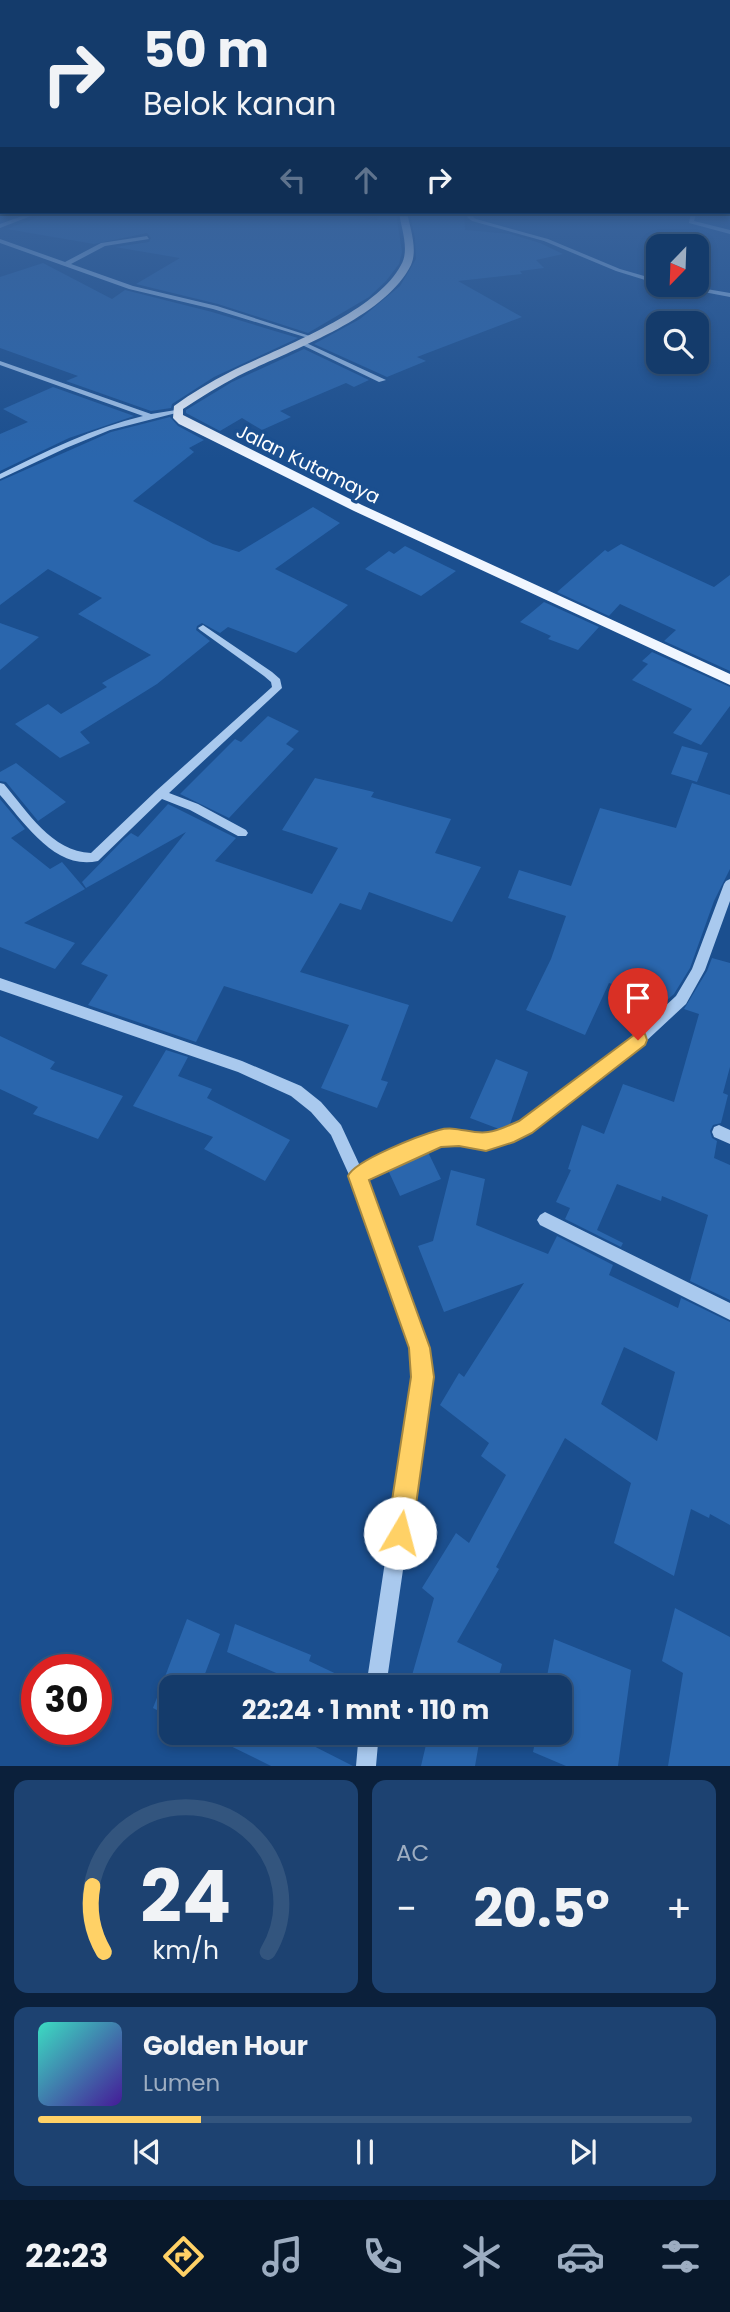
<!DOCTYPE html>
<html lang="id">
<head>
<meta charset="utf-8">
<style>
  body { margin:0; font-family:Poppins,sans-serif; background:#1d4271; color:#f1f3f6; height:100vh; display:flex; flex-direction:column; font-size:26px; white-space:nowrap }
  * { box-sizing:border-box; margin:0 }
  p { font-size:23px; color:#9dadc1 }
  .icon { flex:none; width:38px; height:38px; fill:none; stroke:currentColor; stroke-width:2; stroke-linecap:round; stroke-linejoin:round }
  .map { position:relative; height:1766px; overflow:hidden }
  .drawer { display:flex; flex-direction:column; gap:14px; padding:14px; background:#0b203b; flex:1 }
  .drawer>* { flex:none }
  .banner { position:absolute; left:0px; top:0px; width:732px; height:214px; box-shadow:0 4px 10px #0003,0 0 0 2px #33557e; background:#143b6b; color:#f1f3f6; overflow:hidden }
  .needle { width:46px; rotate:203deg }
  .fabs { position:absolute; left:646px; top:234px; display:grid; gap:14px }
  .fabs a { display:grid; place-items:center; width:63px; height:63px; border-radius:14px; background:#143b6b; box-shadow:0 4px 10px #0003,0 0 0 2px #33557e; font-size:35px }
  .speed { position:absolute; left:21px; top:1654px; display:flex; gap:14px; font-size:35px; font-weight:700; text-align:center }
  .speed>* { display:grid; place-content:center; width:91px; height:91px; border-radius:50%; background:#143b6b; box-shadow:0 4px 10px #0003,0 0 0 2px #33557e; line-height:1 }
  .speed .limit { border:10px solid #d22; background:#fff; color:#111 }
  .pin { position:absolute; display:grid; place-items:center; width:60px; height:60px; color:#fff; margin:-72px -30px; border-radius:50% 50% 50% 0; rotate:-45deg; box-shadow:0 0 7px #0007 }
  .pin .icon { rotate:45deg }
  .me { position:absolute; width:77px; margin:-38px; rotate:8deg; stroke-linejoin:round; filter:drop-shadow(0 0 5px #0008) }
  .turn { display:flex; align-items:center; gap:24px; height:147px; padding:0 28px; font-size:32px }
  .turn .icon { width:91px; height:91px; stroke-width:2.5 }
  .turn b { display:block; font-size:49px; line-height:60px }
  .lanes { display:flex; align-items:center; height:66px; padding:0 28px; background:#0003; justify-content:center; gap:35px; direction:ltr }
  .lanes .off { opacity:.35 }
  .big { font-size:52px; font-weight:700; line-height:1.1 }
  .drawer .widget { flex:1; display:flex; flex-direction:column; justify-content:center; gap:10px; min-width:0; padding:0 24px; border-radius:14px; background:#1d4271 }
  .drawer .dial { align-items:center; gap:0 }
  .dial svg { height:182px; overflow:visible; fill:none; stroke:#33557e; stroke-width:7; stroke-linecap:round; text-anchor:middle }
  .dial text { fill:#f1f3f6; stroke:none }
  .song { display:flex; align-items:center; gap:21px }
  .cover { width:84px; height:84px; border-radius:10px; background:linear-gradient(135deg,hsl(170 70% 55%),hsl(260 70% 35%)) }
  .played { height:7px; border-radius:4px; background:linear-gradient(90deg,#ffd166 25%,#33557e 25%) }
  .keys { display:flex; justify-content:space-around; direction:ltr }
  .heat { display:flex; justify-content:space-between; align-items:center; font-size:38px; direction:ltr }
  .drawer .tiles { flex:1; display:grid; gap:14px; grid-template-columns:1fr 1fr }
  .widget:last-child { grid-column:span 2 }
  .trip { position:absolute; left:159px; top:1675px; width:413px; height:70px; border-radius:14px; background:#143b6b; box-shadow:0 4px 10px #0003,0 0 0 2px #33557e; font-weight:700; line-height:70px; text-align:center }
  .tabs { display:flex; height:112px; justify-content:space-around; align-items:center; background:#08182b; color:#9dadc1 }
  .tabs .icon { width:49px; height:49px }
  .tabs .selected { color:#ffd166 }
  .tabs b { font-size:32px; color:#f1f3f6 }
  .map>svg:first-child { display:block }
  .building { fill:#2a66ad; fill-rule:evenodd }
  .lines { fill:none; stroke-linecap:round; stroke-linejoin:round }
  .minor { fill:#a9c9ee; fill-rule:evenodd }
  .major { fill:#f0f6ff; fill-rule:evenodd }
  .route { fill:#ffd166; stroke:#a68842; stroke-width:2 }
  .labels { text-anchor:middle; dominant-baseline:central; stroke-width:7; stroke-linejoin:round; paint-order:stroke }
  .far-street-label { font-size:19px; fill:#fff; stroke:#1b4f8f }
</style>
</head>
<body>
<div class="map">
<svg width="730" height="1766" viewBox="0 0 730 1766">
  <rect width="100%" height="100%" fill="#1b4f8f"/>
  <path class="building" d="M52 212H325L377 220 380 212 396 213 402 252 399 264 386 281 369 297 308 333 218 304 136 284 180 258 115 247 149 242 151 238 147 233 94 244 7 229Z
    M422 212H464L465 230 510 234 540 243 563 254 536 260 544 268 520 271 522 274 458 281 522 317 417 357 426 361 387 377 314 344 360 319 400 286 416 259 415 238 410 214H422Z
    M43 263 112 299 125 290 212 312 298 338 214 377 172 404 171 408 151 411 66 381 78 376 0 348V277Z
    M304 349 369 380 354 387 346 383 280 411 291 417 262 430 242 418 220 431 186 413V410L232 382Z
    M53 387 134 416 69 438 0 471V434L28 422 3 409Z
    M170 417 178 426 204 440 189 448 194 452 133 501 213 544 239 552 313 507 340 523 275 569 348 605 296 653 228 627 220 633 202 623 197 626 196 630 210 641 157 684 80 732 90 743 60 758 15 724 48 704 61 714 107 687 102 683 151 655 78 614 102 598 48 569 0 605V481L111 432Z
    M621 544 714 587 730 575V671L664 641 676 630 620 604 609 616 557 592 605 550 608 552Z
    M405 546 456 571 421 596 365 569 389 551 394 554Z
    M544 602 599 627 578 650 548 639 551 636 520 622Z
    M0 623 39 637 0 670Z
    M652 652 730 687V706L701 745 673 733 692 709 632 680 648 664 642 661Z
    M268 716 299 731 286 744 294 749 229 818 180 794 235 739 241 742Z
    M682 746 708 753 697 782 671 774Z
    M16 763 66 802 38 821 6 782 0 781V772Z
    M315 778 374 792 371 797 451 819 435 853 481 867 452 922 369 892 361 910 340 903 300 972 409 1005 381 1080 388 1082 377 1108 321 1088 349 1025 224 986 196 1042 88 1005 108 975 81 964 186 832 86 888 82 882 124 839 131 833 138 837 168 804 236 838 215 861 312 894 338 848 282 830Z
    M692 783 730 795V869L714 901 690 968 674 994 665 1002 609 983 585 1035 526 1010 551 959 566 916 508 898 519 870 571 886 600 808 676 828Z
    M0 799 25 829 11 838 50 869 62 862 85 889 24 923 75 943 55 969 0 947Z
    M712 958 730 963V1067L723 1093 728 1095 721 1123 713 1125 710 1131 712 1138 717 1141 714 1158 730 1165V1300L690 1281 708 1215 662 1196 661 1201 617 1184 597 1230 623 1243 621 1247 565 1219 570 1208 556 1202 571 1170 568 1169 582 1125 604 1134 623 1084 674 1102 699 1014 684 1009 707 971Z
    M0 1036 55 1062 50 1069 123 1096 98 1139 33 1114 38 1107 0 1089Z
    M166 1050 188 1057 178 1076 212 1089 207 1098 290 1140 265 1181 204 1149 213 1137 133 1106Z
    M496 1059 528 1072 510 1124 499 1129 470 1118Z
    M428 1152 441 1179 400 1196 388 1170Z
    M451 1170 485 1179 476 1225 548 1254 557 1236 613 1265 609 1275 678 1308 681 1298 730 1322V1525L710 1514 709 1518 691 1509 674 1576 614 1543 631 1483 565 1438 496 1567 499 1569 457 1642 502 1664 496 1687H428L411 1679 434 1598 422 1588 456 1533 469 1543 506 1475 481 1456 489 1443 440 1405 459 1373 464 1377 524 1283 444 1312 418 1246 433 1241ZM624 1347 675 1372 657 1441 601 1404Z
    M675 1608 730 1637V1766H668L683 1673 662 1661Z
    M187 1619 220 1634 200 1687H172V1718L153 1708Z
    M235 1624 311 1655 309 1661 364 1687H309L227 1652Z
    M554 1639 631 1670 618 1766H566L533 1752 537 1732H560V1687H545Z
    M202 1732H286L353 1766H271Z
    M429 1732H481L475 1766H421Z"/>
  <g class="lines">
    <path class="minor" d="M33 212H41L0 228V224Z
      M469 212H475L473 217 476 219 548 239 620 269 658 280V284L616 271 544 241 472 221 467 217Z
      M691 212H697L694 221 730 230V234L689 223Z
      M147 236 149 239 105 246 71 264 133 286 217 306 313 337 308 338 213 309 129 289 0 243V239L65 262 101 243Z
      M667 285H683L730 293V297Z
      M298 341H302L386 380 379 382 298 343Z
      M0 361 151 414 176 410 180 412 110 430 66 448 0 479V474C46 451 93 428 143 416L0 365Z
      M203 625 272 672 280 679 282 688 169 793 198 804 246 830 248 833 246 836H238L190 810 162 799 98 861C55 871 24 822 0 795V783L4 784C27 811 52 852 91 853L156 791 272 687 271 682 264 676 200 630 198 628Z
      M730 879V901L705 970 686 1004 643 1044 530 1132C514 1140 497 1150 479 1149 468 1147 457 1143 446 1144 418 1147 390 1166 366 1179 389 1241 423 1312 431 1377L386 1687H366L413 1377 411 1348 402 1318 350 1177 331 1135 311 1112 291 1096 238 1072 0 990V978L242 1061 301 1086 321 1102 341 1125 360 1166C386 1152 416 1133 446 1131 455 1130 464 1132 473 1134 491 1137 504 1130 520 1122L633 1036 676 996 692 969 724 884 726 881Z
      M719 1125 730 1130V1144L714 1137 712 1132 714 1127Z
      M545 1212 730 1303V1320L540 1225 537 1220 540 1215Z
      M359 1732H379L376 1766H356Z"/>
    <path class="major" d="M399 212H407C410 228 418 249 411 265 384 319 290 350 238 376 219 386 201 397 183 409V415L362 505 730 674V685L354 511 179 424 173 418 174 406C192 393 210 382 230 372 278 348 376 313 401 265 410 250 401 228 399 212Z"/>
  </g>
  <linearGradient id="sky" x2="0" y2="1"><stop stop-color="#0f2b4f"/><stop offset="0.46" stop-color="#39639b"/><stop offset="1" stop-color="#39639b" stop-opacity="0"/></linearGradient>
  <rect width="730" height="459" fill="url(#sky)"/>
  <path class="route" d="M638 1032 645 1034 647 1040 645 1045 532 1133 514 1142 486 1151 459 1146 441 1147 369 1180 430 1348 434 1377 412 1533 408 1541 400 1545 391 1541 387 1533 411 1377 409 1348 348 1176C355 1160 421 1135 439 1130 456 1125 472 1135 488 1132 499 1131 509 1125 519 1121Z"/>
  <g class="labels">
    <g class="far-street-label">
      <text transform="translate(308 464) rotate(26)">Jalan Kutamaya</text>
    </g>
  </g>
</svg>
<div class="fabs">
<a><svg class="needle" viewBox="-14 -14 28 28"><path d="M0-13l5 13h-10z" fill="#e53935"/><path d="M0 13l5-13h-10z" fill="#9dadc1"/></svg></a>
<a><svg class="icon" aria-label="search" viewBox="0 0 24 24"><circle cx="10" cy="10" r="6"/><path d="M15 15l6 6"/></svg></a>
</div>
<div class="speed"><div class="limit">30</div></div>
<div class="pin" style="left:638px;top:1040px;background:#d93025"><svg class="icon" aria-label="arrive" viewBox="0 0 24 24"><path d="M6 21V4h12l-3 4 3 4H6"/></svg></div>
<svg class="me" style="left:400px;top:1533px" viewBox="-20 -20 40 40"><circle r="19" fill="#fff"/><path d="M0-13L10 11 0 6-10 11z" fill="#ffd166"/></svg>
<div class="trip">22:24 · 1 mnt · 110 m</div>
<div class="banner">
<div class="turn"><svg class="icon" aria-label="right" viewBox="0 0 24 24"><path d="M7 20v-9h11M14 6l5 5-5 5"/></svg><div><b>50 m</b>Belok kanan</div></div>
<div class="lanes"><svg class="icon off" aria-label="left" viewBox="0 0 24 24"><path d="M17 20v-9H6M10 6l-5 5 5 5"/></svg><svg class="icon off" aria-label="ahead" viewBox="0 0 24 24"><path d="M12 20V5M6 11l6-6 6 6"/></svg><svg class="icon" aria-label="right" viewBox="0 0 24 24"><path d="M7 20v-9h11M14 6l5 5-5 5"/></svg></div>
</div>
</div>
<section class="drawer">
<div class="tiles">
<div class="widget dial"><svg viewBox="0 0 100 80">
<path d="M14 69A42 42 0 1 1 86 69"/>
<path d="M14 69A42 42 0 0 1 9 40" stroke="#ffd166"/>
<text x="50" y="56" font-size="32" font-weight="700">24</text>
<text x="50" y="72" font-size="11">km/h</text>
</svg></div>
<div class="widget"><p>AC</p>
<div class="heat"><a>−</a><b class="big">20.5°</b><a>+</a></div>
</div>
<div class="widget">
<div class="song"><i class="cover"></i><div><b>Golden Hour</b><p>Lumen</p></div></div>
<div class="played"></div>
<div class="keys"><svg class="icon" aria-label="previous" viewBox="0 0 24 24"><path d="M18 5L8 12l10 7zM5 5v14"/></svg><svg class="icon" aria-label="pause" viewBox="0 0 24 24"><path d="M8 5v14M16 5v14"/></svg><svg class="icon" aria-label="next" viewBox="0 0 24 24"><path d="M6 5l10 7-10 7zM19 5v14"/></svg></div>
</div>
</div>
</section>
<nav class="tabs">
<b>22:23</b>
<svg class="icon selected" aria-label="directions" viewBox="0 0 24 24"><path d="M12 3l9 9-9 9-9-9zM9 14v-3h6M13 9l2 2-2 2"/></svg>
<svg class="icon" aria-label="music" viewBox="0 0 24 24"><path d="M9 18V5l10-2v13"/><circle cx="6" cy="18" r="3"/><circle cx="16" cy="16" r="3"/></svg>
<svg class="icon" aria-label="phone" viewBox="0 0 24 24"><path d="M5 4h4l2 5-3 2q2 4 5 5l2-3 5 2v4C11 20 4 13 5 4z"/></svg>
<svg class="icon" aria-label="climate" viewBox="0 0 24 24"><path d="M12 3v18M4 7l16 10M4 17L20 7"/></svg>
<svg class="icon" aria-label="car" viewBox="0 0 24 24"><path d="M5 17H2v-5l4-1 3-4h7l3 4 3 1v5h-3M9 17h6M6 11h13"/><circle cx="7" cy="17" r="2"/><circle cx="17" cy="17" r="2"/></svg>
<svg class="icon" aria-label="filters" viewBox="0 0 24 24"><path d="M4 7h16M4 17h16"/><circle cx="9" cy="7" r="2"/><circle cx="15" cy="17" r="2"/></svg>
</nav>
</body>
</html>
